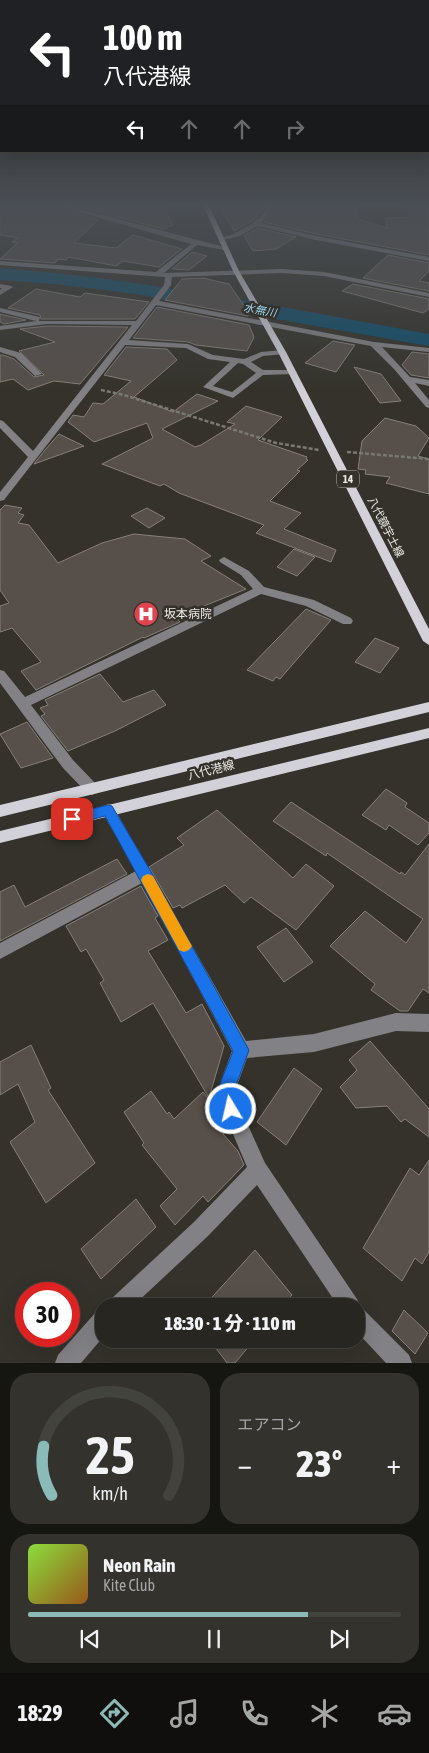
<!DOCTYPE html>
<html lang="ja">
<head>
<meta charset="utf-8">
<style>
  body { margin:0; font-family:"Asap Condensed","Noto Sans JP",sans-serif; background:#33322d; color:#f1f3f6; height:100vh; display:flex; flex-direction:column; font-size:19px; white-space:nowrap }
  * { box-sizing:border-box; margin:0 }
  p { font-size:16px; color:#a4a5a5 }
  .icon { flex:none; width:28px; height:28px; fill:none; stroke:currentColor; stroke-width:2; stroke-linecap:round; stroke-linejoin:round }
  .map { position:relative; height:1363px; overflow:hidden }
  .panel { display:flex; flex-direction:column; gap:10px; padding:10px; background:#151512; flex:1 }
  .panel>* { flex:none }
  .guide { position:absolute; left:0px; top:0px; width:430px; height:152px; box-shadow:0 5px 20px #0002,0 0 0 1px #43433e; background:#202124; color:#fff; overflow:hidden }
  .speed { position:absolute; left:15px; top:1282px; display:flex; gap:10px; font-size:25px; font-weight:700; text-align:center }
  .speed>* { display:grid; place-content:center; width:65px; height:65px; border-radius:50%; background:#272620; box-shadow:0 5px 20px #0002,0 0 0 1px #43433e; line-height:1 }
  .speed .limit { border:8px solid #d22; background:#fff; color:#111 }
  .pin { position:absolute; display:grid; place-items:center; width:42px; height:42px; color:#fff; margin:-21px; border-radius:10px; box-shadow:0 2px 8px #0006 }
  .me { position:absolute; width:55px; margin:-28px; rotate:351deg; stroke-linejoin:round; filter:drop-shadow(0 0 4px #0008) }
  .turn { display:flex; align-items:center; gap:18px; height:105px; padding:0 20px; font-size:22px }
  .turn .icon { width:65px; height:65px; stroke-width:2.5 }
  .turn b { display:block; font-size:35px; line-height:42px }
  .lanes { display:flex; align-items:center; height:48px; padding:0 20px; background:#0003; justify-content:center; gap:25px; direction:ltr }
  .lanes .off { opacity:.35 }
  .big { font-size:38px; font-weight:800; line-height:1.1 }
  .panel .tile { flex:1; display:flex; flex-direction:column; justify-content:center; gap:8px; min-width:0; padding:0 18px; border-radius:20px; background:#33322d }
  .panel .dial { align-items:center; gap:0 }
  .dial svg { height:130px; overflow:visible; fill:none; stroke:#43433e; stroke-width:7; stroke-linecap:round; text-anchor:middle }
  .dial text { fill:#f1f3f6; stroke:none }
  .song { display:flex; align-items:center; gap:15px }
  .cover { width:60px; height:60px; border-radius:8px; background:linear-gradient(135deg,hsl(90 70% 55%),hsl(30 70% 35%)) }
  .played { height:5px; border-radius:2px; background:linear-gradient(90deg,#8bbbb9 75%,#43433e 75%) }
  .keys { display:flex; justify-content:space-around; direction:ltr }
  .heat { display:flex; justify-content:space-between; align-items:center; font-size:28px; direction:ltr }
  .panel .tiles { flex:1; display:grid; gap:10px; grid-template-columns:1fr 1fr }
  .tile:last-child { grid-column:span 2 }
  .trip { position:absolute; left:95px; top:1298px; width:270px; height:50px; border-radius:20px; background:#272620; box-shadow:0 5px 20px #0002,0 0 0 1px #43433e; font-weight:800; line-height:50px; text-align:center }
  .dock { display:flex; height:80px; justify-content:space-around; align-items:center; background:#100f0d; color:#a4a5a5 }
  .dock .icon { width:35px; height:35px }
  .dock .current { color:#8bbbb9 }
  .dock b { font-size:22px; color:#f1f3f6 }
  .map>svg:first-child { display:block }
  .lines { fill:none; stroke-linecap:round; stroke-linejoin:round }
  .river { fill:#114e6a; fill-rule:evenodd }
  .building { fill:#564f4a; stroke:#877f79 }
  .path { stroke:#7a7872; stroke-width:2.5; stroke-dasharray:4 2; stroke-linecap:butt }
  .minor { fill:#828185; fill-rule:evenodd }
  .major { fill:#d2d1d9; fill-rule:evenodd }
  .route { fill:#1a73e8; stroke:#114b97 }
  .slow { fill:#f59e0b }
  .labels { text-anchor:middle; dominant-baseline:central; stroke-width:5; stroke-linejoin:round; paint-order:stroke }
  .far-water-label { font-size:11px; font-style:italic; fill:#9cd6f6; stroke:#34322a }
  .shield { fill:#34322a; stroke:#b5b3ae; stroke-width:1 }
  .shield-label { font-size:11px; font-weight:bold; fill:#eceae6 }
  .far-street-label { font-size:11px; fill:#eceae6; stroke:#34322a }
  .poi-label { font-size:12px; fill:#eceae6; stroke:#34322a; text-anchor:start }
  .street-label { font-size:12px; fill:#eceae6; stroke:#34322a }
</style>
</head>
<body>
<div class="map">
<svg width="429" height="1363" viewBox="0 0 429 1363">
  <rect width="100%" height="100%" fill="#34322a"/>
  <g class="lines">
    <path class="river" d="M0 268C143 279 287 308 429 334V346L136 294 55 284 0 280Z"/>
  </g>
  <path class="building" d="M0 203H45L98 220 74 243 116 248 133 235 182 249 159 267 123 261 116 266 69 257 66 260 58 259 55 263 0 259 17 243 12 242 18 238 0 235Z
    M65 203H161L173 225 163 229Z
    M217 203H269L253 220 234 231Z
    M279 203H353L358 219 387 228 386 218 411 217 404 203H429V255L316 234 264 222Z
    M258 228 296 237 276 249 253 251 244 236Z
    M192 252 207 256 189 270 172 269Z
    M388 255 429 263V271L419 281 429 283V291L363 278Z
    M203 278 229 284 249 313 248 316 165 300 182 279Z
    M353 284 429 299V309L423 313 342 291Z
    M36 289 80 297 85 293 149 302 135 319H41L40 315 8 308Z
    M157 307 249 325 254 337 247 351 196 345 188 342 133 338Z
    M0 314 26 320 4 324 0 322Z
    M47 326 128 327 80 384 54 381 28 390 13 379 0 382V355H3L14 359 34 377 44 375 19 351 55 342 20 329Z
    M333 341 355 345 336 372 305 363Z
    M126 347 167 349 177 360 134 397 173 412 197 394 218 401 162 429 195 447 201 445 235 424 227 422 246 406 282 417 258 440 307 457 306 459 308 460 297 470 300 471 270 501 301 513 284 529 336 550 331 562 256 533 264 525 179 493 164 484 160 486 102 464 153 438 147 423 94 442 68 422 73 415 84 417 93 403 103 404 131 381 104 375Z
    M412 352 429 354V378L411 375 402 365Z
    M354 367 381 374 401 401 380 403Z
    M385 418 416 426 429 438 418 456 429 459V494L386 483 390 477 365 474 366 470 358 469 362 441Z
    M59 434 84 446 34 464 45 450Z
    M5 505 22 508 18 513 24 515 18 523 29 525 58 563 102 543 134 534 185 539 211 556 201 561 246 589 177 617 180 622 144 638 143 637 36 690 21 671 41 662 12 628 0 632V606L9 603 0 590V510Z
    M147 508 165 518 149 528 131 516Z
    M294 549 315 557 297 576 277 567Z
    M306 609 331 620 280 679 276 677 273 681 247 670Z
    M375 638 399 648 380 673 355 662Z
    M100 674 123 702 154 690 166 705 115 731 68 751 41 716 45 714 40 708 48 705 45 700Z
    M27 722 53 758 21 768 0 734Z
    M386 789 407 803 405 807 429 823V833L418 845 389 825 386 830 362 815Z
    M291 802 400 874 401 872 405 875 429 844V993L423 989 408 1011H400L371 990 375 984 330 946 365 911 406 943 423 919 327 853 326 856 273 821Z
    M217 810 293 878 306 864 334 886 296 930 251 897 244 903 225 885 182 908 180 905 173 908 149 867 184 845 177 838Z
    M117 859 127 874 0 941V892L14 885 25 907Z
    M141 886 158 916 155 918 168 940 148 951 186 1013 202 1004 224 1046 209 1098 153 1003 121 1022 100 983 104 980 86 949 81 952 66 926Z
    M286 928 313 962 284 982 257 947Z
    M370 1041 429 1109V1137L405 1119 401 1122 387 1106 356 1108 340 1087 357 1070 349 1060Z
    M31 1045 51 1088 48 1090 95 1163 46 1203 10 1142 35 1122 18 1084 0 1095V1062Z
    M294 1068 322 1089 286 1145 257 1122Z
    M151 1091 167 1114 169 1112 174 1119 203 1092 223 1116 229 1129 223 1134 238 1151 244 1165 208 1202 203 1196 175 1225 160 1206 177 1189 142 1145 144 1143 124 1112Z
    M429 1160V1252L422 1264 415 1258 402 1281 363 1248 410 1168 419 1175Z
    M136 1199 156 1227 101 1279 81 1249Z
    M255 1250 292 1295 282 1306H204Z
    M404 1310 428 1333 415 1354 392 1331Z
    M209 1339H255L235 1363H227Z"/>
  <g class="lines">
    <path class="path" d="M101 390 124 395 276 443 319 450
      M347 452 429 459"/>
    <path class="minor" d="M47 203H57L228 248 225 250 197 245 164 273 282 269 324 272 429 293V297L324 276 282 273 172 277 171 285 159 301 374 342 429 348V352L382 347 410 377 429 380V386L415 383 429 400V408L426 407 394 369 371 346 156 305 129 340 188 344 213 355 244 359 261 352 282 350 286 352 285 354 263 356 251 362 263 370H293L297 372 293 374 263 375 233 398 203 387 230 362 208 359 186 348 125 345 4 500 0 501V492L28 457 0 428V420L3 421 33 451 132 325 47 324 0 330V326L36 321 0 312V308L40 317 39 321H136L164 285 165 277 0 265V261L156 272 191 244ZM238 363 243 364 256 373 232 392 213 386Z
      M271 203H277L261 223 316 236 429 257V261L316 240 258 226 240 236 219 241V239C241 232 258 223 271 203Z
      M0 284 11 286 13 287 0 295V290L2 288H0Z
      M0 347 21 353 42 374 35 376 15 357 0 352Z
      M224 557 249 571 264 587 314 600 351 618 353 621 351 624H343L306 606 261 594 31 705 73 760 97 785 99 789 97 793 92 795 87 793 63 768 0 683V670L4 671 25 697 253 589 241 575 220 562 219 560Z
      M108 804 113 806 246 1041 314 1034 396 1013 429 1014V1032L396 1031 314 1052 247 1058 234 1094 265 1163 357 1299 360 1306 409 1355 412 1363H386L356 1331V1306H338L257 1185 208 1236 133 1306H108L111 1299 194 1222 247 1167 216 1094 232 1051 142 883 0 959V943L136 871 101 810 103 806Z
      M104 1309V1336L81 1363H55L58 1355 96 1312Z"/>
    <path class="major" d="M202 203H208L239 271 286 352 429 629V645L423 641 278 352 233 271Z
      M429 702V712L0 817V805Z
      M429 728V738L0 843V831Z"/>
  </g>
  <linearGradient id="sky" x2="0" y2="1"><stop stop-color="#1d1c17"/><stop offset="0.52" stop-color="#4a4f55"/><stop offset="1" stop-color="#4a4f55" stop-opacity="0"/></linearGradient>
  <rect width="429" height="394" fill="url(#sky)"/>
  <path class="route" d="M108 805 112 806 150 870 249 1050 233 1094 240 1109 237 1115 231 1117 225 1115 216 1094 233 1051 105 816 72 825 65 819 72 814Z"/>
  <path class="slow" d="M148 874 153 876 189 941 192 946 189 950 184 952 179 950 143 884 141 880 143 876Z"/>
  <defs>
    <symbol id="hospital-disc" viewBox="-11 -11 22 22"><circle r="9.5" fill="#e0444e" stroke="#34322a"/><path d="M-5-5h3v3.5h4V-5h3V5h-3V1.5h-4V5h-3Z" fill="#fff"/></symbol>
  </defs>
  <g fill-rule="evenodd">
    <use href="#hospital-disc" x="132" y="600" width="28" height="28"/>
  </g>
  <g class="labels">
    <g class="far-water-label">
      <text transform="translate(260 310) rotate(10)">水無川</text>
    </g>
    <rect class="shield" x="337" y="470.5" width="22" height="17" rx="4"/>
    <g class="shield-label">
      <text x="348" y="479">14</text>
    </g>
    <g class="far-street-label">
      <text transform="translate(386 527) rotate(63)">八代鏡宇土線</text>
    </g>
    <g class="poi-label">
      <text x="164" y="614">坂本病院</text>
    </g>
    <g class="street-label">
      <text transform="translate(211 770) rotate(-14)">八代港線</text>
    </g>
  </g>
</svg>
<div class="speed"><div class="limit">30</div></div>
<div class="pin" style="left:72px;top:819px;background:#d93025"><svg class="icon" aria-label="arrive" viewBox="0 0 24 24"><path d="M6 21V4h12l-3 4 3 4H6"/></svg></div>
<svg class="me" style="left:231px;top:1109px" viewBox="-20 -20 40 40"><circle r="17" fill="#1a73e8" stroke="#fff" stroke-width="3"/><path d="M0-11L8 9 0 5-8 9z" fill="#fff"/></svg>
<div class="trip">18:30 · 1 分 · 110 m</div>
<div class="guide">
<div class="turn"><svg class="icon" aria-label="left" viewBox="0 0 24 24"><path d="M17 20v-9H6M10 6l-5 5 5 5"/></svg><div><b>100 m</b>八代港線</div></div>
<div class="lanes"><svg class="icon" aria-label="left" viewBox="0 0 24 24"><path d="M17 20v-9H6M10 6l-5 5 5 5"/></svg><svg class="icon off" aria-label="ahead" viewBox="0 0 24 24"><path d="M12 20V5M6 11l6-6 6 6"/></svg><svg class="icon off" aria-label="ahead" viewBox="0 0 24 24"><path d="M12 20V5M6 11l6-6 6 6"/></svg><svg class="icon off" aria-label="right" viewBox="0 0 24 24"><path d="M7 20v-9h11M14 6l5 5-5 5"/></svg></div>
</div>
</div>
<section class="panel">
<div class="tiles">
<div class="tile dial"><svg viewBox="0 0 100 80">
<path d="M14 69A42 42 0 1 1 86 69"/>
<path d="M14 69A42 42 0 0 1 9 39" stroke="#8bbbb9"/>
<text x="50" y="56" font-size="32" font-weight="700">25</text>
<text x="50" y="72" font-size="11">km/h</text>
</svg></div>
<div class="tile"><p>エアコン</p>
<div class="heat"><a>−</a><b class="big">23°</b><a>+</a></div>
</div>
<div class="tile">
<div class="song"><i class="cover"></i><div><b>Neon Rain</b><p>Kite Club</p></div></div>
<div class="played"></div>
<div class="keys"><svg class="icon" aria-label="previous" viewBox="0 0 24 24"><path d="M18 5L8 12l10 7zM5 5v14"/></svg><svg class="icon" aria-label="pause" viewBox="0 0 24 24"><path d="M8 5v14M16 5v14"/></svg><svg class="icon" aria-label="next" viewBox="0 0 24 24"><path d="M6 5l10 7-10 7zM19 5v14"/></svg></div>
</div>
</div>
</section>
<nav class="dock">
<b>18:29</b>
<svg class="icon current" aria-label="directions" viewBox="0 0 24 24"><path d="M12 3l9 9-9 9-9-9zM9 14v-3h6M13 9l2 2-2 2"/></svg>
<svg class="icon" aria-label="music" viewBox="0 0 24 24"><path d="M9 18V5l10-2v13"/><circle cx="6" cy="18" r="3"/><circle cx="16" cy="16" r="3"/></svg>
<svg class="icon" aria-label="phone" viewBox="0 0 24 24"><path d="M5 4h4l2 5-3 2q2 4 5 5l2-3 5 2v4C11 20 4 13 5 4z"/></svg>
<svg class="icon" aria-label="climate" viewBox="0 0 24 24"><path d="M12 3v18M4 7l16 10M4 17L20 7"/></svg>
<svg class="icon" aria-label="car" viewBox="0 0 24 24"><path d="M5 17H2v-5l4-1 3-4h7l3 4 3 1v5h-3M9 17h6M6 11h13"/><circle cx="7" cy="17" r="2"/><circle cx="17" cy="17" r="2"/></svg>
</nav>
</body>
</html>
